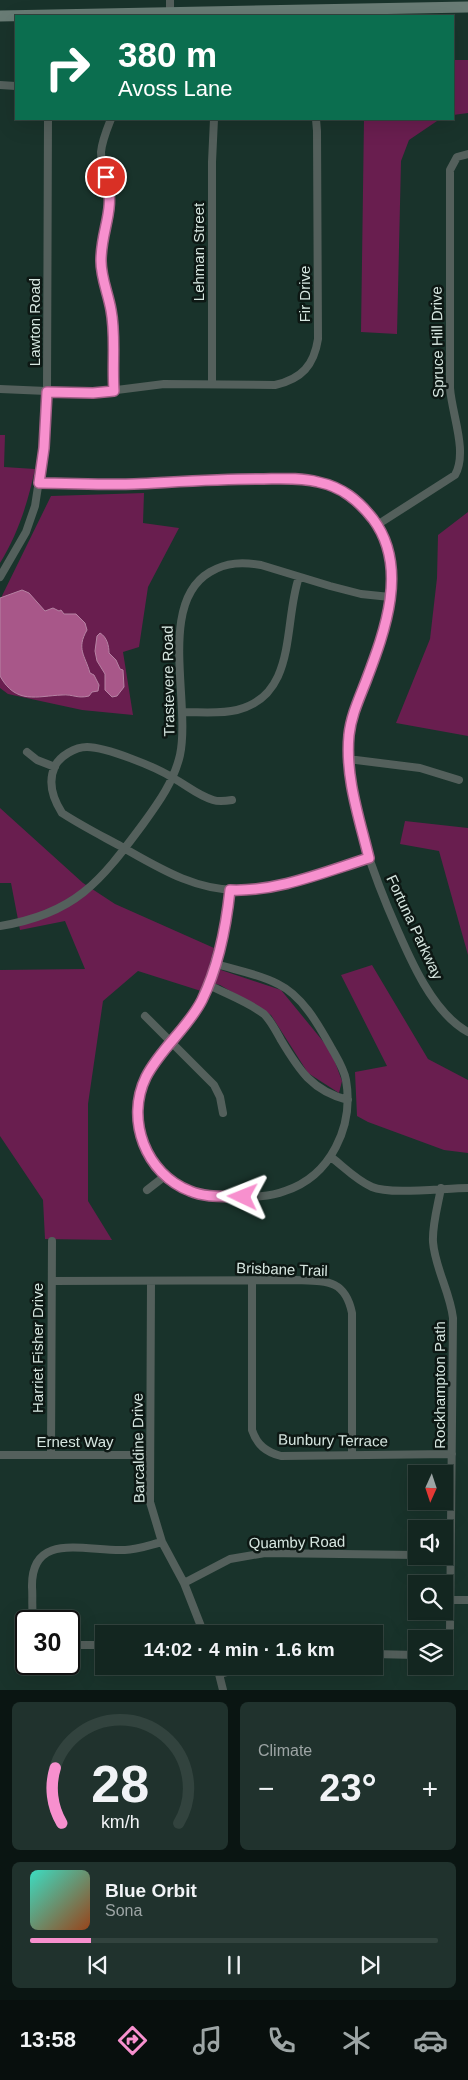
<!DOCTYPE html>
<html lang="en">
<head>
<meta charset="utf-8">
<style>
  body { margin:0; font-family:Arial,sans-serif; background:#20322d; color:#f1f3f6; height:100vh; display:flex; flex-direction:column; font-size:19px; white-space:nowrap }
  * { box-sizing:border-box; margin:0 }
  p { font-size:16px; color:#9da5a5 }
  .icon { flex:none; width:28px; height:28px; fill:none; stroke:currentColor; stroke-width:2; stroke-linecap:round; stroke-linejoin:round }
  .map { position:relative; height:1690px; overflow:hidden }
  .sheet { display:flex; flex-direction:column; gap:12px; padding:12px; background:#0a1512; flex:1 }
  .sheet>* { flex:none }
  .banner { position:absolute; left:15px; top:15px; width:439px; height:105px; border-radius:0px; box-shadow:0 5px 20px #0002,0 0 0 1px #32433e; background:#0b6e4f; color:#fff; overflow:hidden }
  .needle { width:32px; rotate:183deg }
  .fabs { position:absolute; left:408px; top:1465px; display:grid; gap:10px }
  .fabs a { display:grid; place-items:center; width:45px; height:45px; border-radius:0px; background:#132620; box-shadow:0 5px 20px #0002,0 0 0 1px #32433e; font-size:25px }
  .speed { position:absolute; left:15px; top:1610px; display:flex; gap:10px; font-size:25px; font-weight:700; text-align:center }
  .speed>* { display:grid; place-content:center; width:65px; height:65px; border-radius:50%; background:#132620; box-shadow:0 5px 20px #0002,0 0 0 1px #32433e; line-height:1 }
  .speed .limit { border:2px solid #111; border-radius:8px; background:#fff; color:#111 }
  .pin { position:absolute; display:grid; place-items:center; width:42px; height:42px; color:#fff; margin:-21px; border:2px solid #fff; border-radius:50%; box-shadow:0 1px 5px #0007 }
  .me { position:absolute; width:55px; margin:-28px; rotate:272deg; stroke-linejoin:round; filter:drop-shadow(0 0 4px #0008) }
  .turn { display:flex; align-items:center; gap:18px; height:105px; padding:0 20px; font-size:22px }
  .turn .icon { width:65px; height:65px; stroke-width:2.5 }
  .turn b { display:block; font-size:35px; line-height:42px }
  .big { font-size:38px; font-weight:700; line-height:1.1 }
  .sheet .card { flex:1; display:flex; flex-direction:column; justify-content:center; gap:8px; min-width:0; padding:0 18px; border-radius:8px; background:#20322d }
  .sheet .dial { align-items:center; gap:0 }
  .dial svg { height:130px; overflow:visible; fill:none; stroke:#32433e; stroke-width:7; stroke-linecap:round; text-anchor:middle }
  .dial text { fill:#f1f3f6; stroke:none }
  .song { display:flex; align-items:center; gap:15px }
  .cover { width:60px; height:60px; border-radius:8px; background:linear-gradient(135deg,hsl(170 70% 55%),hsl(20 70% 35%)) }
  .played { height:5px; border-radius:2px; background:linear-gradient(90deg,#f790ce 15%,#32433e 15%) }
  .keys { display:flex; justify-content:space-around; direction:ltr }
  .heat { display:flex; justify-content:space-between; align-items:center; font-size:28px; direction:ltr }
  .sheet .tiles { flex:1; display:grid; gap:12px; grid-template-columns:1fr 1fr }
  .card:last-child { grid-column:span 2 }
  .trip { position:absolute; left:95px; top:1625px; width:288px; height:50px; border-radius:0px; background:#132620; box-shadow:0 5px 20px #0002,0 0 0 1px #32433e; font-weight:700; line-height:50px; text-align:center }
  .tabs { display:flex; height:80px; justify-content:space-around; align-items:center; background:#080f0d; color:#9da5a5 }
  .tabs .icon { width:35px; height:35px }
  .tabs .current { color:#f790ce }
  .tabs b { font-size:22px; color:#f1f3f6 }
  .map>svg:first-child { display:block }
  .green { fill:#691e4f }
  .water { fill:#a85789; stroke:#b682a3 }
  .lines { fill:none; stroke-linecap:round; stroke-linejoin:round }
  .street { stroke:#54605c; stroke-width:8 }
  .secondary { stroke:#697c75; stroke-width:11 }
  .route-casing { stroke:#a15e86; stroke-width:12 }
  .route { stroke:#f790ce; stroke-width:9 }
  .labels { text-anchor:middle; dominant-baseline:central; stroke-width:5; stroke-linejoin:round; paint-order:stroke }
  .street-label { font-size:15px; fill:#d6e6e0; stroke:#0d1814 }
</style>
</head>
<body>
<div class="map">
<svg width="468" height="1690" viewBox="0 0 468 1690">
  <rect width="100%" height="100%" fill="#19332b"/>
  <path class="green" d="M452 60H468V113L453 115Z
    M364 119H440L409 140 401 161 397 334 361 332Z
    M0 435H5L4 467 35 469C28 502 18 534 0 563Z
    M144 493 143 523 179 528 148 587 139 647 123 652 133 715 82 710 8 694 0 688V600L51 496Z
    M468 512V736L396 723 430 639 437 578 438 535Z
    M0 808 83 883 115 904 214 948 209 966 281 990 331 1051 342 1081 339 1093 308 1073 271 1015 220 985 204 981 201 991 138 971 103 1001 88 1104V1201L112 1240 45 1239 43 1200 0 1136V970L85 969 65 921 20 930 11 883H0Z
    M405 821 468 828V955L439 851 400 844Z
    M372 965 428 1059 468 1080V1153L444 1150 368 1122 357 1116 355 1072 387 1066 341 975Z"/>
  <path class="water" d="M22 590 29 593 45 611 53 608 59 611 61 610 64 614H76L85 623 87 630C76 649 85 655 90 673L94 675 99 685 98 691 92 692 89 696C77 699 73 694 62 695 37 696 16 705 0 676V598Z
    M100 633C107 637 109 646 109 653L116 660 120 669 123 670 124 687 117 696 112 697 105 690V674L97 661 95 651 97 636Z"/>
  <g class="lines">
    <path class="street" d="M170 0V12
      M0 85 16 86
      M111 119C107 129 102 141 101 152 101 170 111 186 111 205 110 224 101 242 101 261 101 278 108 293 111 310 116 336 112 364 114 391
      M212 384V162L214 119
      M0 389 93 393 164 384 275 385C302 379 314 365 318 339L317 131 316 119
      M39 483C71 483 103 485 134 484 175 482 216 479 257 479 276 479 296 478 316 481 339 485 357 498 371 517 409 566 386 629 366 681 359 699 351 717 349 737 345 793 367 857 388 908 405 947 429 1011 468 1032
      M377 525 455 475C468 452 452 415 450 388V170L457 157 468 154
      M0 577 26 532 35 506 44 448 47 392 48 119
      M184 712C201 712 220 714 237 710 298 695 283 623 299 577
      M27 752 37 760 55 767
      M348 759 420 768 459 780
      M232 800C226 801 219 802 213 800 197 795 188 786 173 778 156 767 106 747 87 747 75 747 60 756 55 766 47 783 53 799 62 813 82 826 102 836 122 847 159 868 196 891 240 890 284 889 328 871 369 858
      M0 926C75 914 100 882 143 824 159 802 174 781 180 755 191 702 157 603 210 572 227 562 243 562 261 565L330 586 361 594 390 597
      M216 964C236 970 259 974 278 984 303 996 319 1026 332 1049 337 1058 344 1069 346 1080 354 1126 331 1176 285 1191 269 1197 252 1197 235 1197 195 1196 166 1189 146 1150 142 1142 139 1133 138 1124 134 1065 177 1047 201 1001 219 966 226 929 230 890
      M209 985C226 994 248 1002 264 1014 271 1021 276 1031 281 1040 299 1070 312 1091 348 1100
      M145 1016 214 1085 220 1097 223 1113
      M331 1157C344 1167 356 1180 372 1187 390 1195 445 1188 468 1188
      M441 1188C438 1205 432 1225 433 1242 435 1268 450 1292 453 1318L450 1631 444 1645
      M147 1190 165 1176
      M52 1281 296 1280C326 1281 345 1279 352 1313V1454
      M151 1282 150 1502 162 1542 184 1583 204 1634
      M252 1282V1430C257 1445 266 1452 281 1456L452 1454
      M0 1455H150
      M51 1455 52 1241
      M184 1583 230 1559 265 1553 416 1555
      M451 1600H468
      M34 1621C31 1611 33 1598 32 1587 31 1530 87 1552 125 1550 137 1550 150 1545 162 1542
      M192 1634 202 1631
      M69 1645H104
      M374 1654 416 1655
      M217 1666 223 1690
      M220 1674 250 1666"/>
    <path class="secondary" d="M0 16 468 7"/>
  </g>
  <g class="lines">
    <defs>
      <path id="route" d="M106 177C116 211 101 228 101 261 101 278 108 293 111 310 116 336 112 364 114 391L93 393 47 392 44 448 39 483C70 483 102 485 134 484 175 482 216 479 258 479 278 479 299 477 318 482 342 487 358 500 373 519 409 567 385 631 366 681 359 699 351 716 349 735 345 777 359 817 369 858 324 872 277 892 230 890 226 928 219 965 202 1000 188 1028 160 1049 146 1077 125 1120 146 1174 190 1191 206 1198 226 1196 243 1197"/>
    </defs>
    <use href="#route" class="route-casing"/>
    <use href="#route" class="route"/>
  </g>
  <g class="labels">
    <g class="street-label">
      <text transform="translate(198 252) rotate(-90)">Lehman Street</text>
      <text transform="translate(304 294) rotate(-90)">Fir Drive</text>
      <text transform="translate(34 322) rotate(-90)">Lawton Road</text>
      <text transform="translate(437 342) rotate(-91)">Spruce Hill Drive</text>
      <text transform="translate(168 681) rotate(-91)">Trastevere Road</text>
      <text transform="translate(415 927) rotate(65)">Fortuna Parkway</text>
      <text transform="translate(282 1269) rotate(2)">Brisbane Trail</text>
      <text transform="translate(37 1348) rotate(-90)">Harriet Fisher Drive</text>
      <text transform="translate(439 1385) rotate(-90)">Rockhampton Path</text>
      <text transform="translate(333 1440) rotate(1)">Bunbury Terrace</text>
      <text x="75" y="1441">Ernest Way</text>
      <text transform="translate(138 1448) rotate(-91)">Barcaldine Drive</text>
      <text transform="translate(297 1542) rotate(-1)">Quamby Road</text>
    </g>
  </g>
</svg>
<div class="fabs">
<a><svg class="needle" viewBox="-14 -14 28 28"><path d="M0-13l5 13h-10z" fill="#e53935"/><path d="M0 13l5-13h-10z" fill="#9da5a5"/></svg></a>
<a><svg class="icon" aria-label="sound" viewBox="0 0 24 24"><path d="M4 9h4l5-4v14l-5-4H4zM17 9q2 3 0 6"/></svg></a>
<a><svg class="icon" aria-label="search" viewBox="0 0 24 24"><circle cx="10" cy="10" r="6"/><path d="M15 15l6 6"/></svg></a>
<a><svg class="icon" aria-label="layers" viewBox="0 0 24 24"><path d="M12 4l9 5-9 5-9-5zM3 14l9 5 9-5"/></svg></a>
</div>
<div class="speed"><div class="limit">30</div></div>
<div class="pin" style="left:106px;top:177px;background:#d93025"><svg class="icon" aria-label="arrive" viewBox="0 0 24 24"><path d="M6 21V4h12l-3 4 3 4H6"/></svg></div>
<svg class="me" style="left:243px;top:1197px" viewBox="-20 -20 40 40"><path d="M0-17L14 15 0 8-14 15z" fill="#f790ce" stroke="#fff" stroke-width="4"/></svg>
<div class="trip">14:02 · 4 min · 1.6 km</div>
<div class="banner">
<div class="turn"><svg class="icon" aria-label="right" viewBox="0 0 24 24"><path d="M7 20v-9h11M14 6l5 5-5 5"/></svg><div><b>380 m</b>Avoss Lane</div></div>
</div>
</div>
<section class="sheet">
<div class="tiles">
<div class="card dial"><svg viewBox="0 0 100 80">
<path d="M14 69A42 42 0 1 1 86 69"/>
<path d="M14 69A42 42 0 0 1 10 35" stroke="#f790ce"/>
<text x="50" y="56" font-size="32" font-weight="700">28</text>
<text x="50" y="72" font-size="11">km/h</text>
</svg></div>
<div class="card"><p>Climate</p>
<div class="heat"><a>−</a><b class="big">23°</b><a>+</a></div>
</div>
<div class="card">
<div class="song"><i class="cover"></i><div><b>Blue Orbit</b><p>Sona</p></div></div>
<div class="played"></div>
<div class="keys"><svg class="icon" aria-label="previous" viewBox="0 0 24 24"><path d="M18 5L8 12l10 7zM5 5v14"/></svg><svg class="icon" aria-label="pause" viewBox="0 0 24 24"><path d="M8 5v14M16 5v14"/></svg><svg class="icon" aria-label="next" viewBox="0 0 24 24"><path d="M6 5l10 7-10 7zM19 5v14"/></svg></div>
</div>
</div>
</section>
<nav class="tabs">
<b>13:58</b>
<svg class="icon current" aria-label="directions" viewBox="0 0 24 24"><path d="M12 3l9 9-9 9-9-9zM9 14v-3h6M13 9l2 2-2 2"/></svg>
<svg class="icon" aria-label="music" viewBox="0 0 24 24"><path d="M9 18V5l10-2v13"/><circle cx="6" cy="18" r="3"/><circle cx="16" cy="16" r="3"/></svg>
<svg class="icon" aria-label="phone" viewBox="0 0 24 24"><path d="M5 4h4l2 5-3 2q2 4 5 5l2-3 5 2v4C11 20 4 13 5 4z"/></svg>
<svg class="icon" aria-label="climate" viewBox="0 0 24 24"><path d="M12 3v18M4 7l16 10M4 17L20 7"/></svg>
<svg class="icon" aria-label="car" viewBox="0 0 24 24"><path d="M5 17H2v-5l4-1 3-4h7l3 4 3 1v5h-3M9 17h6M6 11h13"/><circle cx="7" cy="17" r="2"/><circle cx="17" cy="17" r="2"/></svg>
</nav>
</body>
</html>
